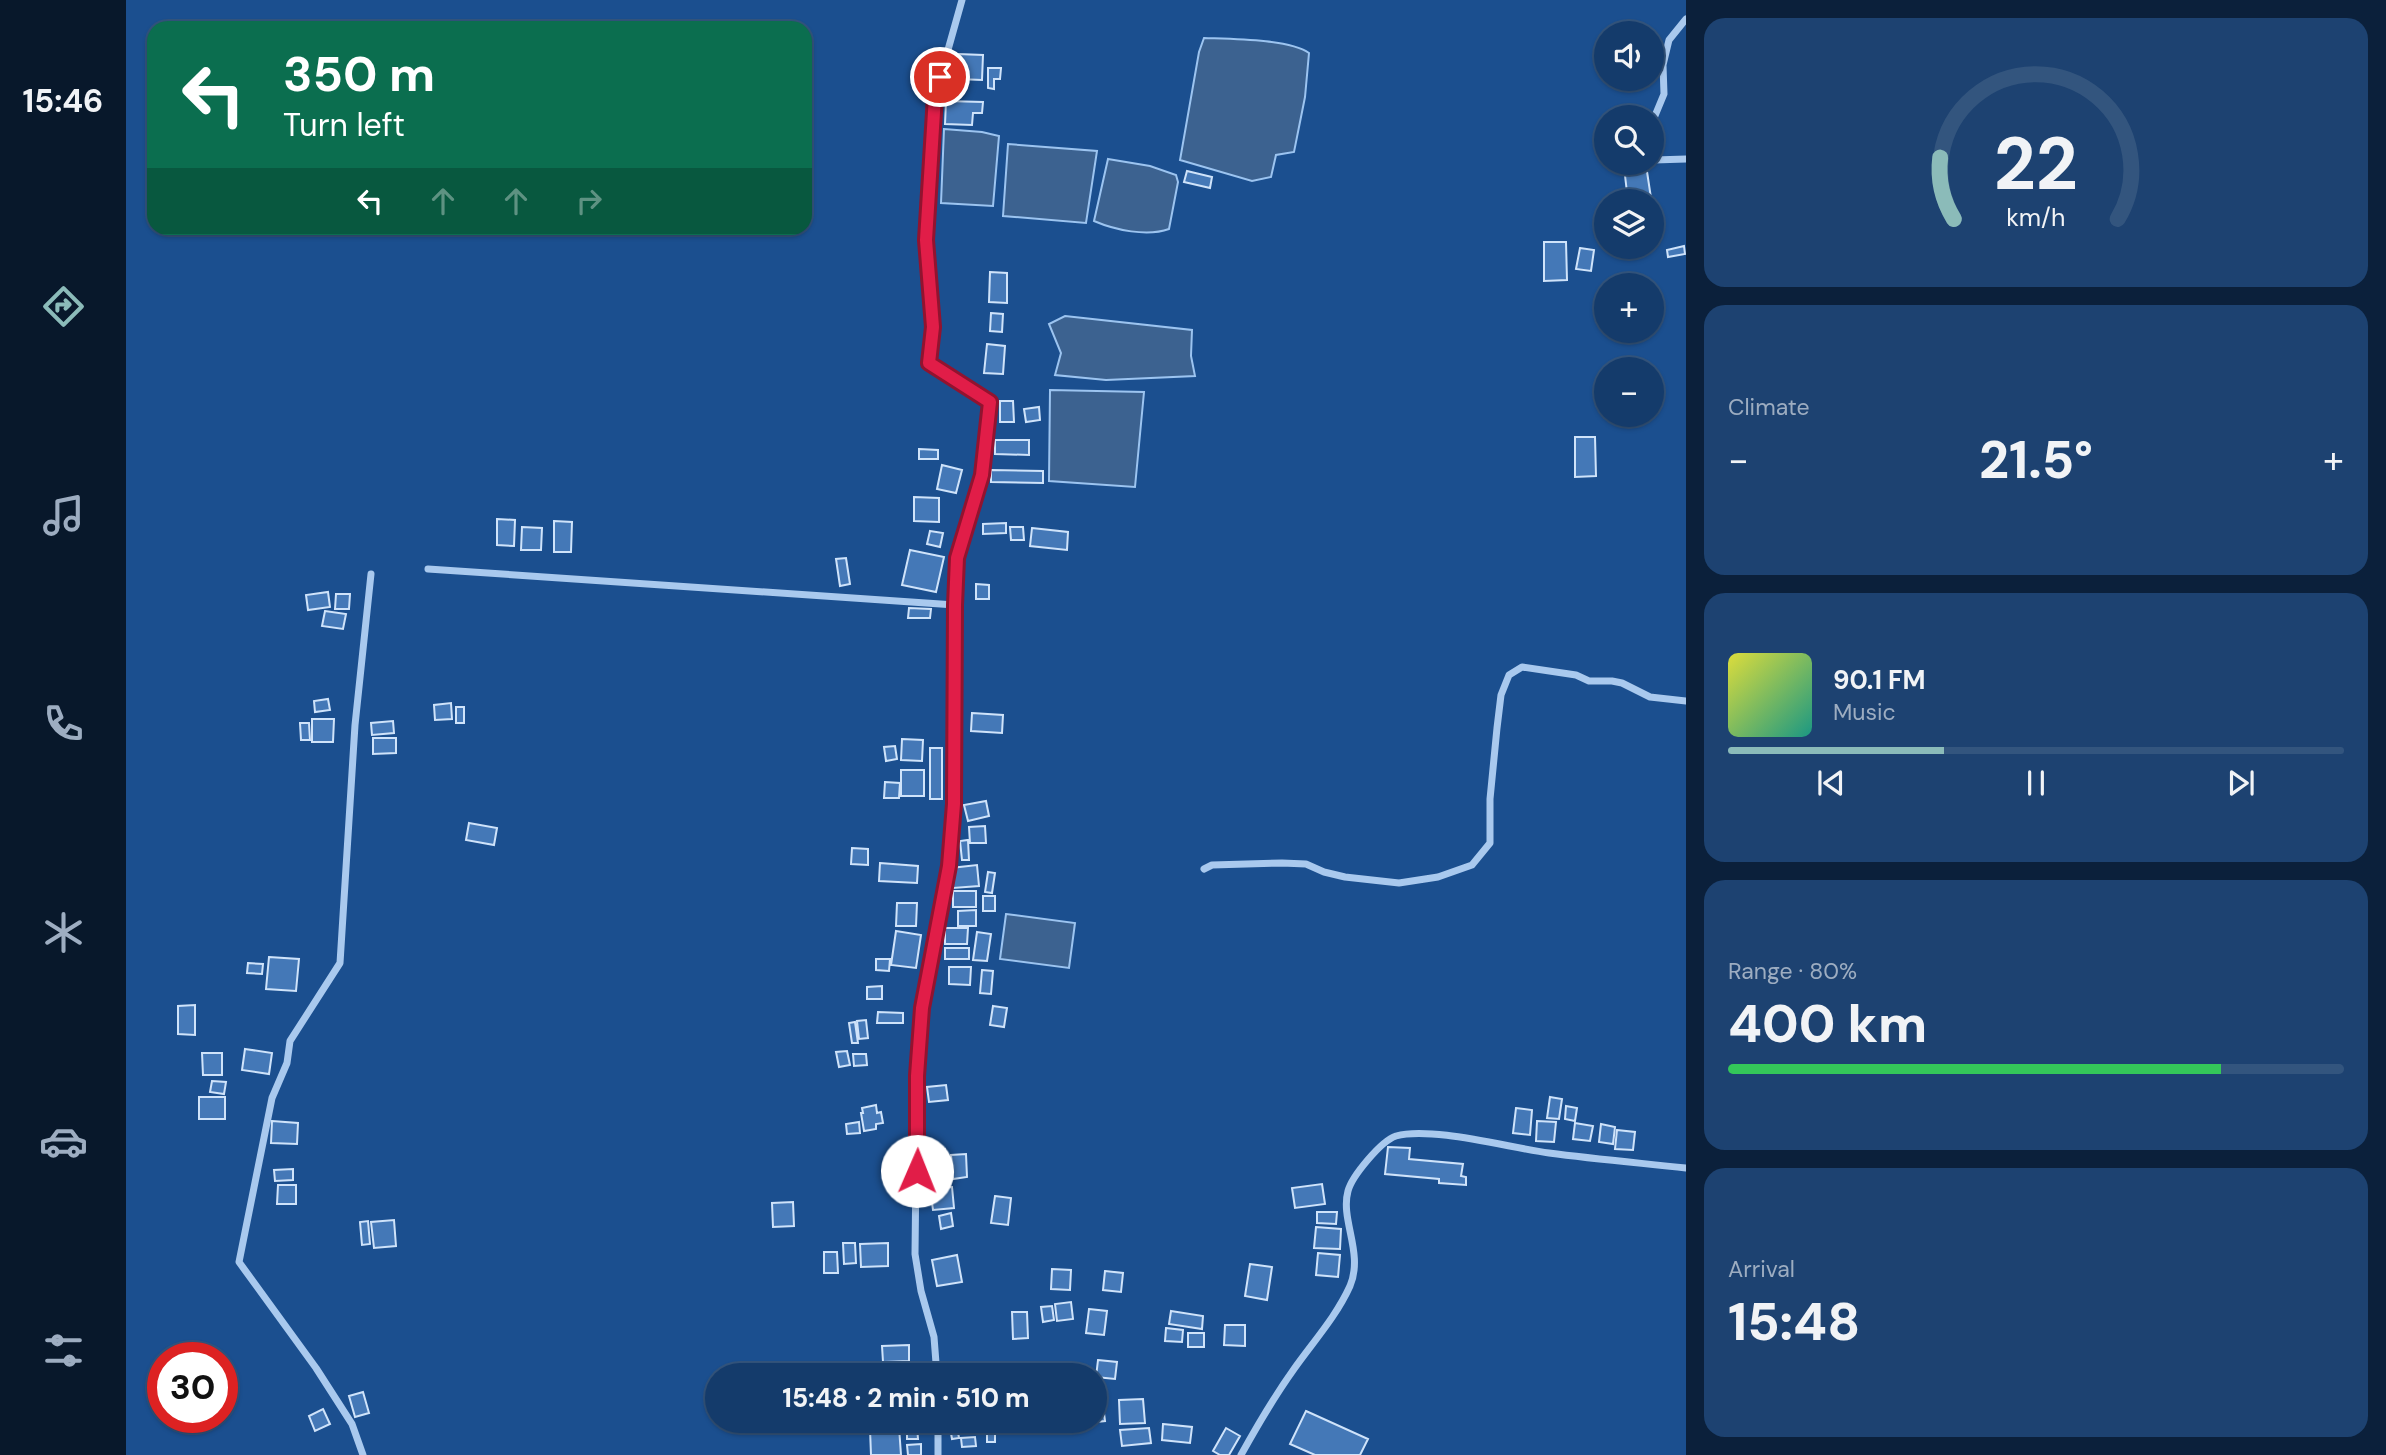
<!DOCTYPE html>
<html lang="en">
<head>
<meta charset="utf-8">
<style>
  body { margin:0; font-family:"DM Sans",sans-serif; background:#1d4271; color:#f1f3f6; height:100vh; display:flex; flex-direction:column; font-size:26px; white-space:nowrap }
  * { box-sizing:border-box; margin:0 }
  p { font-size:23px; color:#9dadc1 }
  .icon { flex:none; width:38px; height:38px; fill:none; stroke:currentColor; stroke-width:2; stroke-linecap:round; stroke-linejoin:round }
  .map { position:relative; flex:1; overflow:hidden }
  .sheet { display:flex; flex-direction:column; gap:18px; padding:18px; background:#0b203b; width:700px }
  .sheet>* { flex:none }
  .top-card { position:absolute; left:21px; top:21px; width:665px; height:214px; border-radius:21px; box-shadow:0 2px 5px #0004,0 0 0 2px #33557e; background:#0b6e4f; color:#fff; overflow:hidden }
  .buttons { position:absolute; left:1468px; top:21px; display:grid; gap:14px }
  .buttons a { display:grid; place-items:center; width:70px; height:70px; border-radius:50%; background:#143b6b; box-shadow:0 2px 5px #0004,0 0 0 2px #33557e; font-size:35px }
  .speed { position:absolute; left:21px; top:1342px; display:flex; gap:14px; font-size:35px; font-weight:700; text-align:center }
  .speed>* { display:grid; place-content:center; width:91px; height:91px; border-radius:50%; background:#143b6b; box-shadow:0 2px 5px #0004,0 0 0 2px #33557e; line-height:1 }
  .speed .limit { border:10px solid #d22; background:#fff; color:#111 }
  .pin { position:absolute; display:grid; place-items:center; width:60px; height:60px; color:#fff; margin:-30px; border:4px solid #fff; border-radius:50%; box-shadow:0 2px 7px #0007 }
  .me { position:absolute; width:77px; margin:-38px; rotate:1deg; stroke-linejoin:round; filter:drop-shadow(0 0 5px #0008) }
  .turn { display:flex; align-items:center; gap:24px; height:147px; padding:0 21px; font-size:32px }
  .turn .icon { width:91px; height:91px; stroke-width:2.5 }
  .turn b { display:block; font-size:49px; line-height:60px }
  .lanes { display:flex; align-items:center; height:66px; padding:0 21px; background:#0003; justify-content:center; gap:35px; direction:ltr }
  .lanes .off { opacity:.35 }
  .big { font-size:52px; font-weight:800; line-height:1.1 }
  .sheet .tile { flex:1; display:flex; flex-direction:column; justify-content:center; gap:10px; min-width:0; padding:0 24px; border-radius:21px; background:#1d4271 }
  .sheet .dial { align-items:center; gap:0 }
  .dial svg { height:182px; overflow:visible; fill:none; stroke:#33557e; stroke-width:7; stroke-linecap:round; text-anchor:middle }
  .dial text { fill:#f1f3f6; stroke:none }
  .song { display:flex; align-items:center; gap:21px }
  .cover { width:84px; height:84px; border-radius:10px; background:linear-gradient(135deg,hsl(60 70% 55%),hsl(170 70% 35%)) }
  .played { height:7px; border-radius:4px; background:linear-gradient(90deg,#8bbbb9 35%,#33557e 35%) }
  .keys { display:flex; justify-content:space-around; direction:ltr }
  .heat { display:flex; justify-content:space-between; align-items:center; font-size:38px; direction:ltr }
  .charge { height:10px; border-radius:5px; background:linear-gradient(90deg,#34c759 80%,#33557e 0) }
  .trip { position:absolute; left:579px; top:1363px; width:402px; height:70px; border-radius:35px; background:#143b6b; box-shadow:0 2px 5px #0004,0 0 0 2px #33557e; font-weight:800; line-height:70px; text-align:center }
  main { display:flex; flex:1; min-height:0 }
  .tabs { display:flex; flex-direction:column; width:126px; justify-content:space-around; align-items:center; background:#08182b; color:#9dadc1 }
  .tabs .icon { width:49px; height:49px }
  .tabs .selected { color:#8bbbb9 }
  .tabs b { font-size:32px; color:#f1f3f6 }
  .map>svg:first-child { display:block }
  .water { fill:#3c6290; stroke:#9cc4f0; stroke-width:2 }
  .building { fill:#4478b7; stroke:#cfe3fa; stroke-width:2 }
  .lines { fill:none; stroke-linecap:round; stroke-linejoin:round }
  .street { stroke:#a9c9ee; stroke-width:7 }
  .route-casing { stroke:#92132f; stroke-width:18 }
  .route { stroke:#e11d48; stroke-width:12 }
</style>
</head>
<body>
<main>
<nav class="tabs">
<b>15:46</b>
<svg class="icon selected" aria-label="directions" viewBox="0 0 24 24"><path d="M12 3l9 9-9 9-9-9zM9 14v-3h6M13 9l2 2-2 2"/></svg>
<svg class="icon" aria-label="music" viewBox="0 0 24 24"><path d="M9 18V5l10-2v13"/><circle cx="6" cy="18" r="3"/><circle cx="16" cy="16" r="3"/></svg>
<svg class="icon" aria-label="phone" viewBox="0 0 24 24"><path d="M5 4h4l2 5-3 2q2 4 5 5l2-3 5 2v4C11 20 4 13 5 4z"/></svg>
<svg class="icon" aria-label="climate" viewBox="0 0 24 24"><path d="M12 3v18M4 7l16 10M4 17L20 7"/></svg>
<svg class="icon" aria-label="car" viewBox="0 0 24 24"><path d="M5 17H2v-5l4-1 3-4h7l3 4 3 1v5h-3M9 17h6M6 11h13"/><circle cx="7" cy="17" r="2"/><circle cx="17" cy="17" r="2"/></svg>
<svg class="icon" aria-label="filters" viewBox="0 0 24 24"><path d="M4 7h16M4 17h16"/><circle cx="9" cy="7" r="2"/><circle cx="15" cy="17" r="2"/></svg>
</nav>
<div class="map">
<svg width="1560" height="1455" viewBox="0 0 1560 1455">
  <rect width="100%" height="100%" fill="#1b4f8f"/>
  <path class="water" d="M1078 38C1104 39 1163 39 1183 53L1179 97 1168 152 1150 155 1145 177 1126 181 1054 160 1073 52Z
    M818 129 856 132 873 136 867 206 815 203Z
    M882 144 971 151 960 223 877 216Z
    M982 159 1024 166 1050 175 1052 182 1043 229C1021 237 989 230 968 221Z
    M939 316 1066 330 1065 356 1069 376 980 380 929 375 935 353 923 324Z
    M924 390 1018 392 1009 487 923 481Z
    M880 914 949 923 943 968 874 959Z"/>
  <path class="building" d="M832 54 857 55 856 80 832 79Z
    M862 68H875L874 79H868V89L862 88Z
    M820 101 857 102 856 113H847L846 125 819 124Z
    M1520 165 1525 198 1502 201 1498 167Z
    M1061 171 1086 177 1084 188 1058 182Z
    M1418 242H1440L1441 280 1418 281Z
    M1558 246 1559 254 1542 257 1541 250Z
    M1454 248 1468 250 1465 271 1450 269Z
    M864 272 881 273V303L863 302Z
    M865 313 877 314 876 332 864 331Z
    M861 344 879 346 877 374 858 373Z
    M874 401H887L888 422H874Z
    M913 407 914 420 900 422 898 409Z
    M1449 437H1469L1470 476 1449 477Z
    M869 440H903V455L869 454Z
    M793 449 812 450V459H793Z
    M816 465 836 470 830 493 811 489Z
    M865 470 917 471V483L865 482Z
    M788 497 813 498V522L788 521Z
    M371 519 389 520 388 546 371 545Z
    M428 521 446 522 445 552H428Z
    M880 523V533L857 534V524Z
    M396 527 416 528 415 550H395Z
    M884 527H897L898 540H885Z
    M906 528 942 532 941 550 904 546Z
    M804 531 817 533 814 547 801 544Z
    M784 550 818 557 810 592 776 585Z
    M720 558 724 584 714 586 710 559Z
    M850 584 863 585V599H850Z
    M202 592 204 607 182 610 180 595Z
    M210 594H224L223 609H209Z
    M783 608 805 609 804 618H782Z
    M199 611 220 614 217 629 196 626Z
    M202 699 204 710 189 712 188 701Z
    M325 703 326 719 309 720 308 705Z
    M330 707H338V723H330Z
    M846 713 877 715 876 733 845 731Z
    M186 719H208L207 742H186Z
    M267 721 268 733 246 735 245 723Z
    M174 723H183L184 740H175Z
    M247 738H270V753L247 754Z
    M776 739 797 740 796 761 775 760Z
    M769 746 771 759 760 761 758 747Z
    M804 748H816V799H804Z
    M775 770H798V796H775Z
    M759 782 774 783 773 798H758Z
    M860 801 863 816 842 821 838 805Z
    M343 823 371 828 368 845 340 840Z
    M859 826 860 843H844L843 827Z
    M842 840 843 860H836L834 841Z
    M726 848 742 849V865L725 864Z
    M754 863 792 866 791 883 753 881Z
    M851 865 853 886 827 888 825 868Z
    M862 872 869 873 866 893 859 892Z
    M827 891H850V907H827Z
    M857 896H869V911H857Z
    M771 903H791L790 926H770Z
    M850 910V926H832V911Z
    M819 928H842L841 944H819Z
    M770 931 795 935 790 968 765 965Z
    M851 932 865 934 861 961 847 960Z
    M819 948H843V959H819Z
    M143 957 173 959 170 991 140 989Z
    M750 959H764L763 971 750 970Z
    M122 963 137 964 136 974 121 973Z
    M823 967H845L844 985 823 984Z
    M856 970 867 971 865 994 854 993Z
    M756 986V999H741V987Z
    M69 1005V1035L52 1034V1006Z
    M867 1006 881 1008 878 1027 864 1025Z
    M752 1012 777 1013V1023H751Z
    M740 1020 742 1038 733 1039 731 1021Z
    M729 1022 732 1043H726L723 1023Z
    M119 1049 146 1053 143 1074 116 1070Z
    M721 1051 724 1065 713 1067 710 1052Z
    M76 1053H96V1075H77Z
    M727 1054H740L741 1065 728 1066Z
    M86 1081 100 1082 98 1094 84 1092Z
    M820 1085 822 1100 803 1102 801 1087Z
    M73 1097H99V1119H73Z
    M1424 1097 1436 1099 1433 1119 1421 1118Z
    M750 1105 751 1113 755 1112 757 1123 750 1124V1129L738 1131 735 1113H737L736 1108Z
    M1440 1106 1451 1108 1449 1121 1439 1119Z
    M1390 1108 1406 1110 1404 1135 1387 1133Z
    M146 1121 172 1123 171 1144 145 1143Z
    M1411 1121 1430 1122 1428 1142 1410 1141Z
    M733 1122 734 1133 721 1134 720 1124Z
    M1449 1123 1467 1126 1464 1141 1447 1139Z
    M1475 1124 1489 1127 1487 1144 1473 1142Z
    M1491 1130 1509 1132 1507 1150 1489 1149Z
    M1262 1147 1284 1148 1283 1159 1337 1164 1335 1176 1340 1177V1185L1313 1183V1179L1259 1174Z
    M819 1149 822 1184 810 1185 806 1151Z
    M840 1154 841 1177 827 1179 825 1155Z
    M167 1169V1180L149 1181 148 1170Z
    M1196 1184 1199 1204 1169 1208 1166 1188Z
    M152 1185H170V1204H151Z
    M826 1187 828 1208 807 1210 804 1189Z
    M869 1196 885 1198 882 1225 865 1223Z
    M667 1202 668 1226 647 1227 646 1203Z
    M1191 1212H1211L1210 1224 1191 1223Z
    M825 1213 827 1226 815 1229 813 1216Z
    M268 1220 270 1246 248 1248 245 1222Z
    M242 1221 244 1244 236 1245 234 1222Z
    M1190 1227 1215 1229 1214 1249 1188 1248Z
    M717 1243H729L730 1263 718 1264Z
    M762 1243V1266L735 1267 734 1244Z
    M698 1252H711L712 1273H698Z
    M1192 1253 1214 1255 1212 1277 1190 1275Z
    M831 1255 836 1282 811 1286 806 1260Z
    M1124 1264 1146 1267 1141 1300 1119 1296Z
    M926 1269 945 1270 944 1290 925 1289Z
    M979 1271 997 1273 995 1292 977 1290Z
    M945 1302 947 1319 931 1321 929 1304Z
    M926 1306 928 1320 917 1322 915 1307Z
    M963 1309 981 1311 978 1335 960 1333Z
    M1045 1311 1077 1316 1076 1329 1043 1324Z
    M886 1312H901L902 1338 887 1339Z
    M1099 1325H1119V1346L1098 1345Z
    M1040 1328 1057 1330 1056 1342 1039 1341Z
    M1062 1333H1078V1347H1062Z
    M783 1345V1361L757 1362 756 1346Z
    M972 1360 991 1362 989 1379 970 1377Z
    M773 1366V1376H746V1367Z
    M237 1392 243 1413 229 1417 223 1396Z
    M976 1397 979 1421 961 1423V1421H970V1398Z
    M1017 1399 1019 1423 994 1424 993 1400Z
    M197 1409 204 1424 189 1431 183 1416Z
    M1180 1411 1242 1439 1234 1455H1189L1164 1444Z
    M830 1421 833 1438 826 1439 823 1422Z
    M833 1421H850L851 1432 833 1433Z
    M1037 1424 1066 1427 1064 1443 1036 1440Z
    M781 1426H791L792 1439H781Z
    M773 1427 775 1455H745L744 1429Z
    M861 1427H869V1442H861Z
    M1023 1428 1025 1443 996 1446 994 1430Z
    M1100 1428 1114 1436 1103 1455H1094L1087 1451Z
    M849 1437 850 1446 836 1447 835 1438Z
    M795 1444V1455H782L781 1445Z"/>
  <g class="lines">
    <path class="street" d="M1526 123 1538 94 1537 65 1543 40 1560 19
      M1526 158 1528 160 1560 159
      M302 569 829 605
      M1078 869 1086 865 1156 863 1180 864 1198 872 1219 877 1273 883 1312 877 1346 865 1364 843V799L1371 728 1375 695 1383 675 1396 667 1450 675 1463 681H1486L1496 683 1524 697 1560 701
      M811 1376 808 1337 795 1291 789 1254 791 1076 796 1008 823 866 828 804 829 605 831 558 856 475 864 402 803 363 807 327 800 240 809 96 836 0
      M237 1455 226 1424 190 1368 113 1262 146 1098 161 1063 164 1041 214 963 229 725 245 574
      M812 1455V1421
      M1115 1455C1131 1426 1148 1397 1168 1369 1187 1342 1210 1317 1224 1286 1238 1253 1214 1220 1222 1191 1226 1176 1255 1141 1270 1136 1305 1126 1384 1148 1423 1153 1468 1159 1514 1163 1560 1168"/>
  </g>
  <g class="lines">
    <defs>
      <path id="route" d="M791 1171V1076L796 1008 823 866 828 804 829 605 831 558 856 475 864 402 803 363 807 327 800 240 809 96 814 77"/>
    </defs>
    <use href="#route" class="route-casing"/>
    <use href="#route" class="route"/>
  </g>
</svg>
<div class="buttons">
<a><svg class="icon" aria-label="sound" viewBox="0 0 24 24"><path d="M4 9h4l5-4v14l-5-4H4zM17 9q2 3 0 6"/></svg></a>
<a><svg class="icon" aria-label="search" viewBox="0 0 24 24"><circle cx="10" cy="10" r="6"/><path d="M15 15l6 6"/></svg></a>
<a><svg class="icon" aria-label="layers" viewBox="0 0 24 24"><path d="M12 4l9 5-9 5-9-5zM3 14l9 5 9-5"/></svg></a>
<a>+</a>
<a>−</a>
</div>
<div class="speed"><div class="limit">30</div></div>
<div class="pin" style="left:814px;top:77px;background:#d93025"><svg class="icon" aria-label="arrive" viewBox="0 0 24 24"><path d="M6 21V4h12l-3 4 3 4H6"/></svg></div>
<svg class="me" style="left:791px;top:1171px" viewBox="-20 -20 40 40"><circle r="19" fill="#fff"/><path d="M0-13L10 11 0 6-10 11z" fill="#e11d48"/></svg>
<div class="trip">15:48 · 2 min · 510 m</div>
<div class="top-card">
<div class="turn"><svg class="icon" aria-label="left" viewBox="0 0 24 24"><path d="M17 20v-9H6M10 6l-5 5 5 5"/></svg><div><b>350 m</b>Turn left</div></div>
<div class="lanes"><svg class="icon" aria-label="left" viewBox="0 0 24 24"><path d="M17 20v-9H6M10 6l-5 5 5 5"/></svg><svg class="icon off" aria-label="ahead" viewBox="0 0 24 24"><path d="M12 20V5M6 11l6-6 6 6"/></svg><svg class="icon off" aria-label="ahead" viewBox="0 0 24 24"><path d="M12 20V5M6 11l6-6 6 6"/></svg><svg class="icon off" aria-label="right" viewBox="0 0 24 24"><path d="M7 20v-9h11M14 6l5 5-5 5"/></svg></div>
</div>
</div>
<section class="sheet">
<div class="tile dial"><svg viewBox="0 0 100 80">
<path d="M14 69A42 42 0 1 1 86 69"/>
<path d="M14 69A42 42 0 0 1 8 42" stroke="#8bbbb9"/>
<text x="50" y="56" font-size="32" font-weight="700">22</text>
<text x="50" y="72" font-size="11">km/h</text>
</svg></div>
<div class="tile"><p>Climate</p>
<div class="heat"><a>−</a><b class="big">21.5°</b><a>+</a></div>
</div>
<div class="tile">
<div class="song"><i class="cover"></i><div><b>90.1 FM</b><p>Music</p></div></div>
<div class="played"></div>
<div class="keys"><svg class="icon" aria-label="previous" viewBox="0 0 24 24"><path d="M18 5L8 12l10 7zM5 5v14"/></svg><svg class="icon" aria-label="pause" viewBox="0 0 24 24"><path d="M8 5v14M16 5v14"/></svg><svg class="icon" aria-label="next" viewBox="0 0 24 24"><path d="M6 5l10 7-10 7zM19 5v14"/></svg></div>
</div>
<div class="tile"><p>Range · 80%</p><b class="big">400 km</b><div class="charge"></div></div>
<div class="tile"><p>Arrival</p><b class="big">15:48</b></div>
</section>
</main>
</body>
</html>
